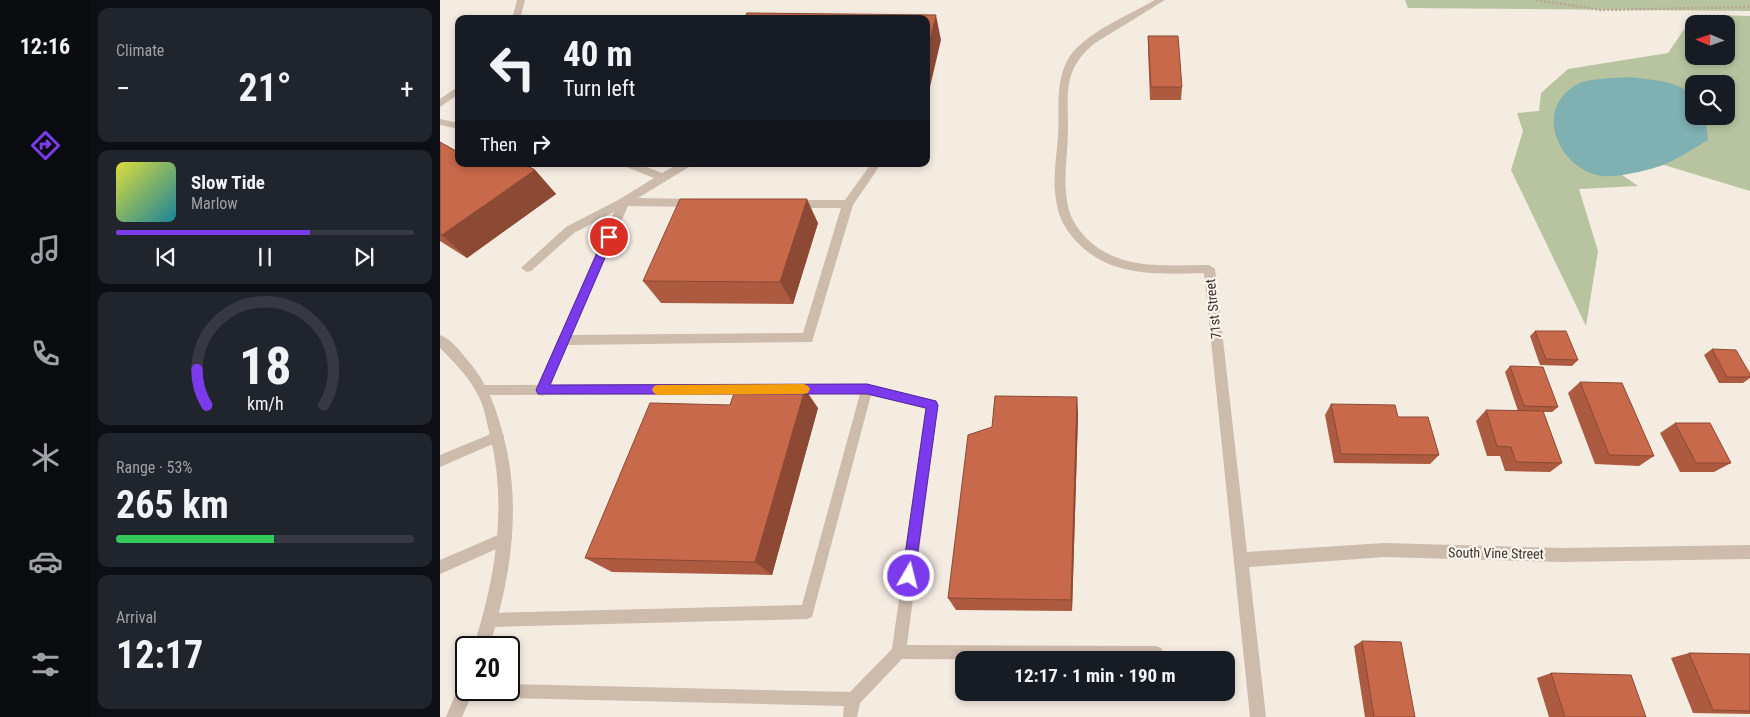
<!DOCTYPE html>
<html lang="en">
<head>
<meta charset="utf-8">
<style>
  body { margin:0; font-family:"Roboto Condensed",sans-serif; background:#20242c; color:#f1f3f6; height:100vh; display:flex; flex-direction:column; font-size:19px; white-space:nowrap }
  * { box-sizing:border-box; margin:0 }
  p { font-size:16px; color:#9ea1a6 }
  .icon { flex:none; width:28px; height:28px; fill:none; stroke:currentColor; stroke-width:2; stroke-linecap:round; stroke-linejoin:round }
  .map { position:relative; flex:1; overflow:hidden }
  .drawer { display:flex; flex-direction:column; gap:8px; padding:8px; background:#0d0f14; width:350px }
  .drawer>* { flex:none }
  .hud { position:absolute; left:15px; top:15px; width:475px; height:152px; border-radius:10px; box-shadow:0 2px 8px #0003; background:#171b24; color:#f1f3f6; overflow:hidden }
  .needle { width:32px; rotate:272deg }
  .buttons { position:absolute; left:1245px; top:15px; display:grid; gap:10px }
  .buttons a { display:grid; place-items:center; width:50px; height:50px; border-radius:10px; background:#171b24; box-shadow:0 2px 8px #0003; font-size:25px }
  .speed { position:absolute; left:15px; top:636px; display:flex; gap:10px; font-size:25px; font-weight:700; text-align:center }
  .speed>* { display:grid; place-content:center; width:65px; height:65px; border-radius:50%; background:#171b24; box-shadow:0 2px 8px #0003; line-height:1 }
  .speed .limit { border:2px solid #111; border-radius:8px; background:#fff; color:#111 }
  .pin { position:absolute; display:grid; place-items:center; width:42px; height:42px; color:#fff; margin:-21px; border:2px solid #fff; border-radius:50%; box-shadow:0 1px 5px #0007 }
  .me { position:absolute; width:55px; margin:-28px; rotate:8deg; stroke-linejoin:round; filter:drop-shadow(0 0 4px #0008) }
  .turn { display:flex; align-items:center; gap:18px; height:105px; padding:0 25px; font-size:22px }
  .turn .icon { width:65px; height:65px; stroke-width:2.5 }
  .turn b { display:block; font-size:35px; line-height:42px }
  .then { display:flex; align-items:center; height:48px; padding:0 25px; background:#0003; gap:10px; font-size:19px }
  .big { font-size:38px; font-weight:700; line-height:1.1 }
  .drawer .widget { flex:1; display:flex; flex-direction:column; justify-content:center; gap:8px; min-width:0; padding:0 18px; border-radius:10px; background:#20242c }
  .drawer .dial { align-items:center; gap:0 }
  .dial svg { height:130px; overflow:visible; fill:none; stroke:#363941; stroke-width:7; stroke-linecap:round; text-anchor:middle }
  .dial text { fill:#f1f3f6; stroke:none }
  .song { display:flex; align-items:center; gap:15px }
  .cover { width:60px; height:60px; border-radius:8px; background:linear-gradient(135deg,hsl(60 70% 55%),hsl(190 70% 35%)) }
  .played { height:5px; border-radius:2px; background:linear-gradient(90deg,#7c3aed 65%,#363941 65%) }
  .keys { display:flex; justify-content:space-around; direction:ltr }
  .heat { display:flex; justify-content:space-between; align-items:center; font-size:28px; direction:ltr }
  .charge { height:8px; border-radius:4px; background:linear-gradient(90deg,#34c759 53%,#363941 0) }
  .trip { position:absolute; left:515px; top:651px; width:280px; height:50px; border-radius:10px; background:#171b24; box-shadow:0 2px 8px #0003; font-weight:700; line-height:50px; text-align:center }
  main { display:flex; flex:1; min-height:0 }
  .menu { display:flex; flex-direction:column; width:90px; justify-content:space-around; align-items:center; background:#090b0e; color:#9ea1a6 }
  .menu .icon { width:35px; height:35px }
  .menu .on { color:#7c3aed }
  .menu b { font-size:22px; color:#f1f3f6 }
  .map>svg:first-child { display:block }
  .green { fill:#b8c4a0; fill-rule:evenodd }
  .water { fill:#7fb0b2 }
  .lines { fill:none; stroke-linecap:round; stroke-linejoin:round }
  .path { stroke:#b9a596; stroke-width:2.5; stroke-dasharray:2 2; stroke-linecap:butt }
  .service { fill:#cdbbac; fill-rule:evenodd }
  .minor { fill:#cdbbac; fill-rule:evenodd }
  .wall { fill:#ac5a40 }
  .shaded-wall { fill:#8c4a34 }
  .building { fill:#c8694b; stroke:#8c4a34 }
  .route { fill:#7c3aed; stroke:#51269a }
  .slow { fill:#f59e0b }
  .labels { text-anchor:middle; dominant-baseline:central; stroke-width:4.5; stroke-linejoin:round; paint-order:stroke }
  .street-label { font-size:14px; fill:#3b302b; stroke:#fbf5ee }
</style>
</head>
<body>
<main>
<nav class="menu">
<b>12:16</b>
<svg class="icon on" aria-label="directions" viewBox="0 0 24 24"><path d="M12 3l9 9-9 9-9-9zM9 14v-3h6M13 9l2 2-2 2"/></svg>
<svg class="icon" aria-label="music" viewBox="0 0 24 24"><path d="M9 18V5l10-2v13"/><circle cx="6" cy="18" r="3"/><circle cx="16" cy="16" r="3"/></svg>
<svg class="icon" aria-label="phone" viewBox="0 0 24 24"><path d="M5 4h4l2 5-3 2q2 4 5 5l2-3 5 2v4C11 20 4 13 5 4z"/></svg>
<svg class="icon" aria-label="climate" viewBox="0 0 24 24"><path d="M12 3v18M4 7l16 10M4 17L20 7"/></svg>
<svg class="icon" aria-label="car" viewBox="0 0 24 24"><path d="M5 17H2v-5l4-1 3-4h7l3 4 3 1v5h-3M9 17h6M6 11h13"/><circle cx="7" cy="17" r="2"/><circle cx="17" cy="17" r="2"/></svg>
<svg class="icon" aria-label="filters" viewBox="0 0 24 24"><path d="M4 7h16M4 17h16"/><circle cx="9" cy="7" r="2"/><circle cx="15" cy="17" r="2"/></svg>
</nav>
<section class="drawer">
<div class="widget"><p>Climate</p>
<div class="heat"><a>−</a><b class="big">21°</b><a>+</a></div>
</div>
<div class="widget">
<div class="song"><i class="cover"></i><div><b>Slow Tide</b><p>Marlow</p></div></div>
<div class="played"></div>
<div class="keys"><svg class="icon" aria-label="previous" viewBox="0 0 24 24"><path d="M18 5L8 12l10 7zM5 5v14"/></svg><svg class="icon" aria-label="pause" viewBox="0 0 24 24"><path d="M8 5v14M16 5v14"/></svg><svg class="icon" aria-label="next" viewBox="0 0 24 24"><path d="M6 5l10 7-10 7zM19 5v14"/></svg></div>
</div>
<div class="widget dial"><svg viewBox="0 0 100 80">
<path d="M14 69A42 42 0 1 1 86 69"/>
<path d="M14 69A42 42 0 0 1 8 47" stroke="#7c3aed"/>
<text x="50" y="56" font-size="32" font-weight="700">18</text>
<text x="50" y="72" font-size="11">km/h</text>
</svg></div>
<div class="widget"><p>Range · 53%</p><b class="big">265 km</b><div class="charge"></div></div>
<div class="widget"><p>Arrival</p><b class="big">12:17</b></div>
</section>
<div class="map">
<svg width="1310" height="717" viewBox="0 0 1310 717">
  <rect width="100%" height="100%" fill="#f4ebe1"/>
  <path class="green" d="M965 0H1310V11L968 8Z
    M1276 15 1310 16V191L1224 165 1182 175 1198 186 1139 189 1158 251 1146 326 1071 170 1083 131 1077 113 1099 111 1101 93 1128 69 1228 53 1245 28 1254 24V56H1286V24H1255ZM1254 84H1286V116H1254Z"/>
  <path class="water" d="M1190 77C1211 80 1239 80 1254 97V116H1265L1268 140C1254 148 1240 158 1225 164 1212 170 1175 178 1161 176 1118 168 1092 108 1138 84 1149 78 1177 78 1190 77Z"/>
  <g class="lines">
    <path class="path" d="M1096 0 1161 10 1310 7"/>
    <path class="service" d="M311 384 315 385 317 389 315 393 311 394 43 395 39 394 37 390 39 386 43 385Z
      M350 384H427L492 400 496 401 498 405 467 645 716 646 721 648 723 653 721 658 716 660 462 659 420 703 417 717H403L404 706 26 697 21 695 19 690 21 685 26 683V690H69V684L410 692 452 649 486 409 431 395 372 617 367 619 51 627 46 625 44 620 46 615 51 613 362 605 420 394H350L346 393 344 389 346 385Z
      M58 431 62 432 64 436 62 440 0 467V455Z
      M65 532 70 533 72 538 70 543 0 574V560Z"/>
    <path class="minor" d="M77 0H85L80 19H72Z
      M715 0H725L655 43C623 69 628 91 628 129 628 153 623 177 627 201 629 216 636 227 646 238 679 271 726 265 769 265L775 269 807 552 944 543 1122 548 1310 545V559L1122 562 944 557 809 567 826 717H810L764 273C719 274 670 278 636 241 627 231 619 219 617 205 612 183 616 160 618 137 620 110 614 80 630 56 647 32 689 15 715 0Z
      M19 86V94L0 107V99Z
      M0 119 19 123V129L0 125Z
      M185 164H199L222 173 238 164H250L249 167 198 198 254 199 259 203 254 207 188 206 132 335 363 333 401 208H354L349 204 354 200H405L431 164H441L413 205 372 342 128 345 107 394 102 396 97 394 96 390 174 212 134 233 91 271 87 272 81 268 126 227 180 199 214 178 186 167Z
      M0 335C12 339 22 354 30 363 47 384 55 405 62 431 83 503 71 577 49 648H33C56 577 68 504 49 431 46 419 44 406 38 395 29 377 14 362 0 348Z
      M26 681V690H34L22 717H6L20 683Z"/>
  </g>
  <path class="wall" d="M708 36 742 87 741 100H710L708 49Z
    M0 142 16 151 95 170 116 194 27 258 0 241Z
    M378 223 353 304 221 303 203 281Z
    M1095 331 1138 360 1132 366 1100 365 1090 336Z
    M1272 349 1310 374V378L1303 383H1279L1264 355Z
    M1070 366 1118 407 1112 412H1103L1122 463 1110 472 1065 471 1060 456H1047L1036 421 1046 410 1078 411 1065 372Z
    M1140 382 1214 456 1199 466 1155 464 1128 393Z
    M637 397 638 416 632 611 516 610 508 598Z
    M891 404 958 417 999 455 990 464 894 463 885 415Z
    M378 408 332 575 172 572 145 558Z
    M1235 423 1291 463 1274 472H1240L1220 433Z
    M922 641 975 717H925L914 646Z
    M1249 653 1310 654V714L1253 713 1231 658Z
    M1111 673 1206 717H1109L1097 678Z"/>
  <path class="shaded-wall" d="M496 15 501 40 486 104V57Z
    M95 170 116 194 27 258 2 235Z
    M367 199 378 223 353 304 340 282Z
    M365 389 378 408 332 575 315 562Z
    M637 397 638 416 632 611 631 600Z"/>
  <path class="building" d="M307 13 496 15 486 57V19H304Z
    M708 36H738L742 87H711Z
    M0 142 16 151 19 149V164H84L95 170 2 235 0 234Z
    M240 199H367L340 282 203 281Z
    M1095 331H1126L1138 360 1106 359Z
    M1272 349 1296 350 1310 374V377H1287Z
    M1070 366 1103 367 1118 407 1084 406Z
    M1140 382 1182 383 1214 456 1169 455Z
    M296 387 365 389 315 562 145 558 210 403 290 405Z
    M555 396 637 397 631 600 508 598 528 435 552 427Z
    M891 404 955 405 958 417H988L999 455 901 454Z
    M1046 410 1103 411 1122 463 1076 462 1071 447 1057 446Z
    M1235 423H1270L1291 463H1256Z
    M922 641 961 642 975 717H934Z
    M1249 653 1310 654V711L1273 710Z
    M1111 673 1191 675 1206 717H1125Z"/>
  <path class="route" d="M169 233 174 237 110 385 427 384 496 401 498 405 474 580 469 582 464 580 462 576 486 408 427 394H98L96 390 164 237Z"/>
  <path class="slow" d="M364 384 368 386 370 389 368 393 364 394 218 395 214 393 212 390 214 386 218 385Z"/>
  <g class="labels">
    <g class="street-label">
      <text transform="translate(773 309) rotate(-96)">71st Street</text>
      <text transform="translate(1056 553) rotate(1)">South Vine Street</text>
    </g>
  </g>
</svg>
<div class="buttons">
<a><svg class="needle" viewBox="-14 -14 28 28"><path d="M0-13l5 13h-10z" fill="#e53935"/><path d="M0 13l5-13h-10z" fill="#9ea1a6"/></svg></a>
<a><svg class="icon" aria-label="search" viewBox="0 0 24 24"><circle cx="10" cy="10" r="6"/><path d="M15 15l6 6"/></svg></a>
</div>
<div class="speed"><div class="limit">20</div></div>
<div class="pin" style="left:169px;top:237px;background:#d93025"><svg class="icon" aria-label="arrive" viewBox="0 0 24 24"><path d="M6 21V4h12l-3 4 3 4H6"/></svg></div>
<svg class="me" style="left:469px;top:576px" viewBox="-20 -20 40 40"><circle r="17" fill="#7c3aed" stroke="#fff" stroke-width="3"/><path d="M0-11L8 9 0 5-8 9z" fill="#fff"/></svg>
<div class="trip">12:17 · 1 min · 190 m</div>
<div class="hud">
<div class="turn"><svg class="icon" aria-label="left" viewBox="0 0 24 24"><path d="M17 20v-9H6M10 6l-5 5 5 5"/></svg><div><b>40 m</b>Turn left</div></div>
<div class="then">Then<svg class="icon" aria-label="right" viewBox="0 0 24 24"><path d="M7 20v-9h11M14 6l5 5-5 5"/></svg></div>
</div>
</div>
</main>
</body>
</html>
